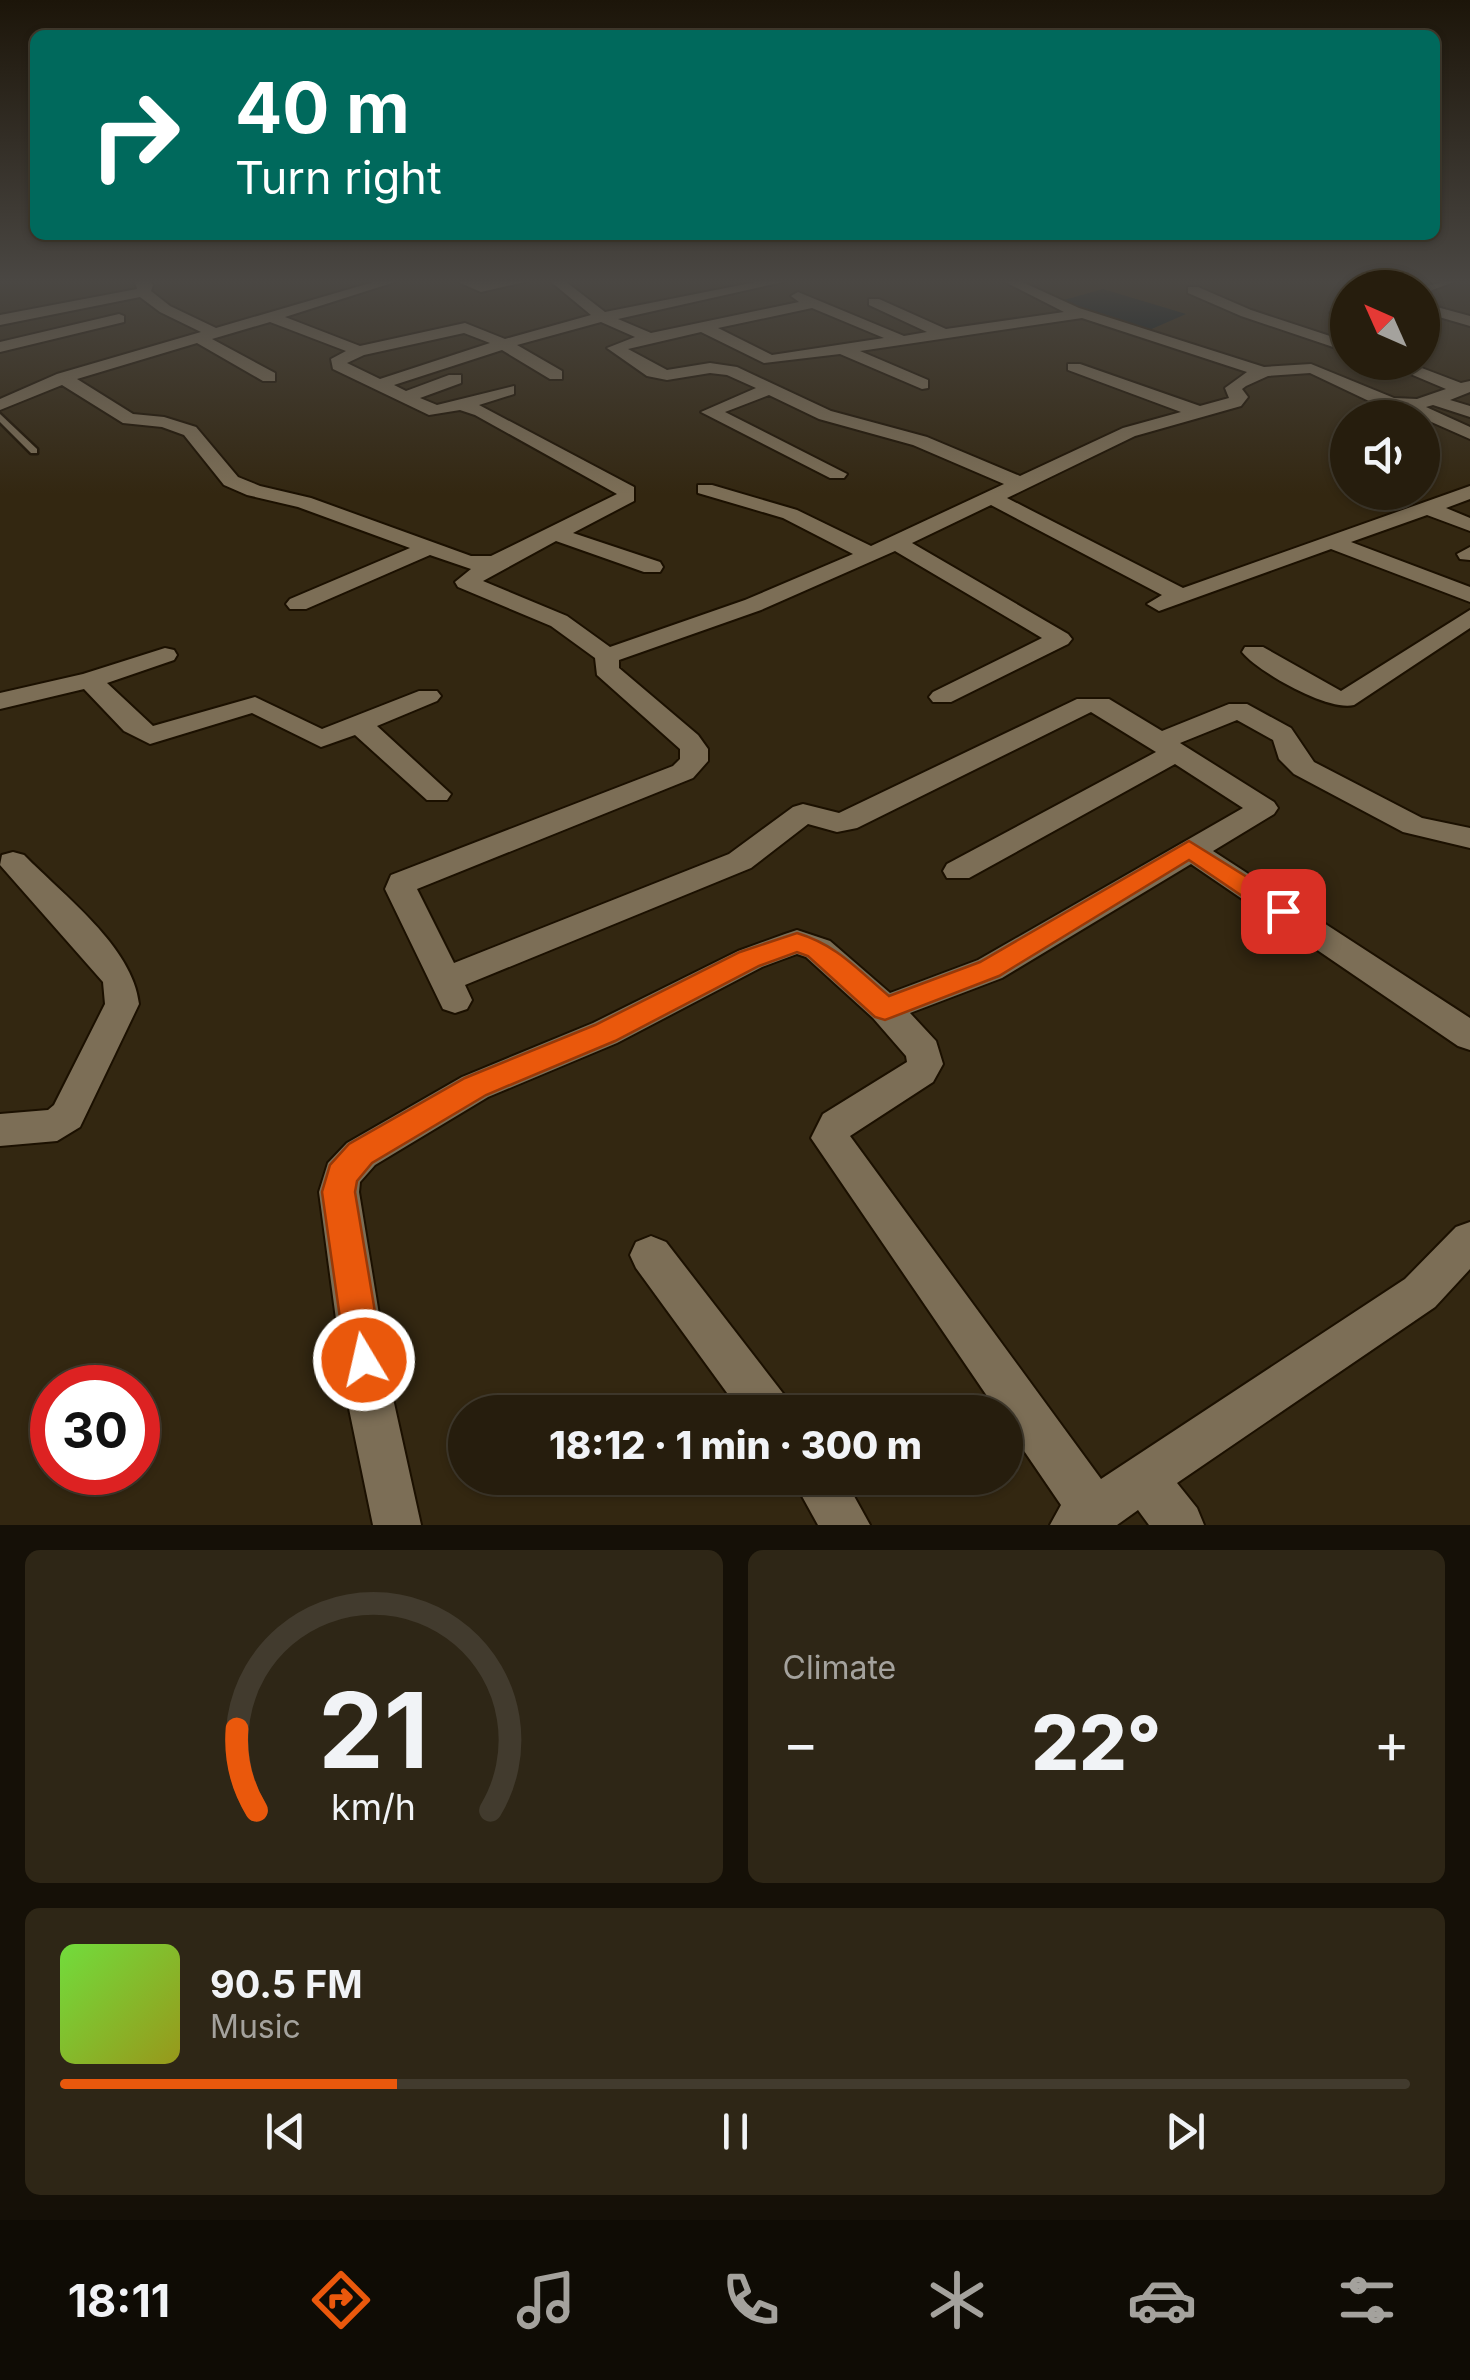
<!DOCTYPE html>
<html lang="en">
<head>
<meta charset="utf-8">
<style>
  body { margin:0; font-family:Inter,sans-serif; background:#2e2616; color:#f1f3f6; height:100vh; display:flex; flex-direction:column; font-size:38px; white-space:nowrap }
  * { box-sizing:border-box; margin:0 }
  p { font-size:32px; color:#a4a29d }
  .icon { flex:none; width:55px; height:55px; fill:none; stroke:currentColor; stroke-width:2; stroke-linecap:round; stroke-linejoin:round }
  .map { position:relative; height:1525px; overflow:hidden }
  .details { display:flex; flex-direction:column; gap:25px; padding:25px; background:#151007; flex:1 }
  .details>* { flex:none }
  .guide { position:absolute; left:30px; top:30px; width:1410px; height:210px; border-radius:15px; box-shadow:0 2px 8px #0004,0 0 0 2px #423b2e; background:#00695c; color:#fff; overflow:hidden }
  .needle { width:65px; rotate:315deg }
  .buttons { position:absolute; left:1330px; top:270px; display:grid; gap:20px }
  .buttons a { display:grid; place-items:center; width:110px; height:110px; border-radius:50%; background:#261d0d; box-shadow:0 2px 8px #0004,0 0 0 2px #423b2e; font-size:50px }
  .speed { position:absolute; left:30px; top:1365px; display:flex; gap:20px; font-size:50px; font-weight:700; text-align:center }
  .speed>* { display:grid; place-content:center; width:130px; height:130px; border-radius:50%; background:#261d0d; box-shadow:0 2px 8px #0004,0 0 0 2px #423b2e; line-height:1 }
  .speed .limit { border:15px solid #d22; background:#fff; color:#111 }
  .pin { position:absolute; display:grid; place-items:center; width:85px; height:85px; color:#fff; margin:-42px; border-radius:20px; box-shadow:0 5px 15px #0006 }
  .me { position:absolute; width:110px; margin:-55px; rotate:351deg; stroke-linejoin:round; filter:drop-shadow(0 0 8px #0008) }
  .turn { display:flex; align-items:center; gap:35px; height:210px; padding:0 40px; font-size:45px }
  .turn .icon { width:130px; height:130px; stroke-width:2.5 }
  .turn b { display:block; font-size:70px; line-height:85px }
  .big { font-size:75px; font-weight:800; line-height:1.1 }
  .details .widget { flex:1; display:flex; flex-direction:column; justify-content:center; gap:15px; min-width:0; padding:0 35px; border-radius:15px; background:#2e2616 }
  .details .dial { align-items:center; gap:0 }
  .dial svg { height:260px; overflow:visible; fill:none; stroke:#423b2e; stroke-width:7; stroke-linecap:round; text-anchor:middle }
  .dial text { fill:#f1f3f6; stroke:none }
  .song { display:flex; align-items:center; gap:30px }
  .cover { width:120px; height:120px; border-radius:15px; background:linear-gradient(135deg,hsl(100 70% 55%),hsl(60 70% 35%)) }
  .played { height:10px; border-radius:5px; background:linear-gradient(90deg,#ea580c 25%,#423b2e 25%) }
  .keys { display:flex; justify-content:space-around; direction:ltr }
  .heat { display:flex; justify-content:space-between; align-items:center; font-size:55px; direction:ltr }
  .details .tiles { flex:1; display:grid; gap:25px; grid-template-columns:1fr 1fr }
  .widget:last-child { grid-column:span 2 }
  .trip { position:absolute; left:448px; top:1395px; width:575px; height:100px; border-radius:50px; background:#261d0d; box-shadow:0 2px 8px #0004,0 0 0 2px #423b2e; font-weight:800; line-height:100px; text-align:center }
  .dock { display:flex; height:160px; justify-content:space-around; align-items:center; background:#0f0c05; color:#a4a29d }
  .dock .icon { width:70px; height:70px }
  .dock .current { color:#ea580c }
  .dock b { font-size:45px; color:#f1f3f6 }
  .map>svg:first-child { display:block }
  .water { fill:#03151d }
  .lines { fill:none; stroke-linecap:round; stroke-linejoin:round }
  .lane-casing { stroke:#1b1000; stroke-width:5 }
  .street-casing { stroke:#1b1000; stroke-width:4 }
  .lane { fill:#7c6e56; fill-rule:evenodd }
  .street { fill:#7c6e56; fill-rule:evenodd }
  .route { fill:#ea580c; stroke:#983908; stroke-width:2.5 }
</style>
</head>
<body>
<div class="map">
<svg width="1470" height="1525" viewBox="0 0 1470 1525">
  <rect width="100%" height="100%" fill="#332711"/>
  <path class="water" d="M1103 289 1186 314 1147 331 1086 314 1064 300Z"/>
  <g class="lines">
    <defs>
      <path id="lane" d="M0 414 37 449V453H31L0 422Z"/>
      <path id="street" d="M135 281H150L153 285 151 291 170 306 216 328 377 281H398L285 317 360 346 465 323 505 339 591 315 550 281H565L605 312 761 281H787L618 319 651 333 799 302 791 296 798 292 904 336 927 332 869 305V299H879L946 329 1064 312 1003 281H1020L1079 308 1264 367 1311 364 1394 398 1417 399 1446 389 1382 362H1406L1461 383 1470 381V392L1450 400 1470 406V417L1433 405 1426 407 1470 427V439L1402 409 1369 401 1310 373 1268 376 1246 386 1242 389 1248 397 1241 406 1135 436 1007 498 1183 588 1470 486V499L1446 508 1470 518V531L1427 515 1351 542 1470 587V602L1331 549 1159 611 1147 604 1162 595 991 505 912 543 1068 634 1072 639 1068 644 951 702H933L929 697 933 692 1042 638 895 551 761 610 619 660V668L698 735 708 749V761L693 778 417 889 454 963 729 854 793 807 803 804 839 813 1077 699H1109L1162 731 1229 704H1247L1291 728 1314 762 1422 818 1470 828V848L1403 832 1294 774 1279 759 1273 740 1237 720 1180 743 1274 802 1278 808 1274 814 1213 851 1470 1018V1050L1458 1046 1191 864 1002 978 910 1013 936 1041 943 1064 933 1082 850 1136 1101 1479 1405 1279 1456 1227 1470 1222V1269L1435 1307 1177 1483 1197 1508 1204 1525H1149L1138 1510 1117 1525H1050L1061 1505 1005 1423V1412H998L811 1138 823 1114 907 1062 906 1056 873 1018 806 957 797 954 762 967 617 1043 488 1097 375 1165 360 1182 359 1192 392 1394 421 1525H373L346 1394 319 1192 328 1163 347 1143 462 1077 593 1023 738 951 785 934 797 930 830 941 890 993 978 960 1243 808 1175 764 969 878H947L943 871 947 864 1156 752 1091 712 857 828 837 832 808 824 751 868 465 985 472 1000 467 1009 455 1013 443 1009 385 889 391 875 673 766 680 759V749L597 675 595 658 551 626 458 587 455 582 471 569 430 555 306 609H290L286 604 290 599 410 548 298 507 247 495 224 485 184 435 162 427 123 423 62 385 0 410V399L57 374 201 332 160 312 140 297 0 325V315L137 289ZM812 308 884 338 772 355 718 328ZM1082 318 1247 372 1225 388 1229 398 1200 406 1080 364H1068V370L1181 412 1123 428 1020 476 927 437 831 411 737 367 710 363 667 370 628 349 701 332 764 363 840 354 922 389 928 388V380L860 351ZM270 322 346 351 331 359 333 369 429 415 460 410 475 415 617 494 491 556H471L311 498 260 486 238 477 196 427 164 417 133 414 77 379 197 343 263 381H275V373L212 339ZM601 322 635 337 607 348 647 376 667 380 710 373 727 375 756 388 701 412 830 478H844L847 474 725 412 769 395 819 419 913 445 1004 484 871 546 797 510 712 485H698V493L783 518 853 554 745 600 610 647 567 616 483 581 556 541 644 572H660L663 567 660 562 573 533 634 501V487L479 405 514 394V386L437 405 420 398 461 383V375H449L406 391 394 385 502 350 550 379H562V371L517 345ZM464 333 490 343 380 379 347 363 364 355Z
        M456 281H528L481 292Z
        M1387 281C1399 280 1411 286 1421 286 1433 286 1444 280 1456 281L1422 294V288H1400Z
        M1188 287H1198L1251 310 1348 342V352L1241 316 1188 293Z
        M1422 303 1470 316V326L1422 312Z
        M1348 306V315L1337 317 1330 313Z
        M119 314 124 316V322L0 352V342Z
        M1470 547V560L1460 559 1457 554Z
        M1470 610V628L1354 705C1329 712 1258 672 1242 652L1245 647H1263L1341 691Z
        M165 648 174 650 177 655 174 660 107 683 153 726 255 697 322 729 419 691H437L441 696 437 701 377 726 451 794 447 800H427L355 735 321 747 252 713 150 744 124 731 84 689 0 709V693L83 674Z
        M13 852 24 855C63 895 133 947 139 1004L80 1127 57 1141 0 1146V1114L48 1110 54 1105 105 1004 103 982 0 865 2 855Z
        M651 1236 666 1242 785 1396 792 1412H741L636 1268 630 1255 636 1242Z
        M792 1478H844L870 1525H818Z"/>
    </defs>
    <use href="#lane" class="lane-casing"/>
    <use href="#street" class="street-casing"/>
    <use href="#lane" class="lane"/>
    <use href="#street" class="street"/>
  </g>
  <linearGradient id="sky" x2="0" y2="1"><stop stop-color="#1c1509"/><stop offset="0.57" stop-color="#4a4743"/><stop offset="1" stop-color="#4a4743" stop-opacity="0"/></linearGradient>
  <rect width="1470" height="494" fill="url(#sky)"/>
  <path class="route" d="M1189 841 1292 905 1296 911 1292 917H1273L1189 860 999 976 885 1020 875 1017 808 956 797 952 759 966 615 1041 486 1095 372 1163 357 1181 355 1192 383 1360 377 1373 364 1378 351 1373 346 1360 322 1192 330 1165 349 1144 465 1078 595 1025 740 952 797 933C837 945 857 969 889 996L980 962Z"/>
</svg>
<div class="buttons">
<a><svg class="needle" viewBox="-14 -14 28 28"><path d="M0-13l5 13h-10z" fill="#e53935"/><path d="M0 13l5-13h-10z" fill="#a4a29d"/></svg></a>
<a><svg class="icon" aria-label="sound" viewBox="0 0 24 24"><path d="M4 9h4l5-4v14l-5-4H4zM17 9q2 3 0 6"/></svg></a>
</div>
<div class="speed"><div class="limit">30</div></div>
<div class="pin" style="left:1283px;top:911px;background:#d93025"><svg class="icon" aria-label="arrive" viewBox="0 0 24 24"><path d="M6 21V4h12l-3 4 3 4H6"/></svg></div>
<svg class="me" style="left:364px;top:1360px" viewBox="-20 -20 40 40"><circle r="17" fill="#ea580c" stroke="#fff" stroke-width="3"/><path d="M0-11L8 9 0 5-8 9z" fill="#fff"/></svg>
<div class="trip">18:12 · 1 min · 300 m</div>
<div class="guide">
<div class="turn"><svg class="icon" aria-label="right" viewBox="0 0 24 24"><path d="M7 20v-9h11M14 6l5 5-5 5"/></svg><div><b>40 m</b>Turn right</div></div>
</div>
</div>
<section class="details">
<div class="tiles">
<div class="widget dial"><svg viewBox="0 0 100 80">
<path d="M14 69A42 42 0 1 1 86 69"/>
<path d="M14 69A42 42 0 0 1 8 44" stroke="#ea580c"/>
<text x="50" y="56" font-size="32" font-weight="700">21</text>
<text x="50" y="72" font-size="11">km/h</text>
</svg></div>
<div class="widget"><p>Climate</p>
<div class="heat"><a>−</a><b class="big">22°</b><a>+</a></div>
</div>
<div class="widget">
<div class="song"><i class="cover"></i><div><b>90.5 FM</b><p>Music</p></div></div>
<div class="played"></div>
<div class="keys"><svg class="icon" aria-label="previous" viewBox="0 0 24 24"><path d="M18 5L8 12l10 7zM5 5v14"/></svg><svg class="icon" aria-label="pause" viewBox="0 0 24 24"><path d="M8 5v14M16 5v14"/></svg><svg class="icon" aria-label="next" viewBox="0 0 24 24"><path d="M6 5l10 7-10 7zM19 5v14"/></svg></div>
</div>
</div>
</section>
<nav class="dock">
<b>18:11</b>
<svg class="icon current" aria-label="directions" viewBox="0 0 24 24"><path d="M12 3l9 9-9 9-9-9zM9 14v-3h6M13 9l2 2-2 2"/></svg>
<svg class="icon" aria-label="music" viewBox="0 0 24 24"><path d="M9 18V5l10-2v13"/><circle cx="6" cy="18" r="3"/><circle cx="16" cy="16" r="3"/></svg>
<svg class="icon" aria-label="phone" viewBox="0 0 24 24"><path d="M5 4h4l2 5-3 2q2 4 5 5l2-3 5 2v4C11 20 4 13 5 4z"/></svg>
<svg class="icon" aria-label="climate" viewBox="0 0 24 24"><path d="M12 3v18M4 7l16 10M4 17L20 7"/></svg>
<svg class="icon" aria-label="car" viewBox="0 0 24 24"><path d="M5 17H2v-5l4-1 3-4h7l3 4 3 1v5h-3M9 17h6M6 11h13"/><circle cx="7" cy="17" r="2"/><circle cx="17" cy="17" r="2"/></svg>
<svg class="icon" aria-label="filters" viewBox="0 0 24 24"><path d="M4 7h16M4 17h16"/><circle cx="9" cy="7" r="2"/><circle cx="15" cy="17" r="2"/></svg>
</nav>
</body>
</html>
